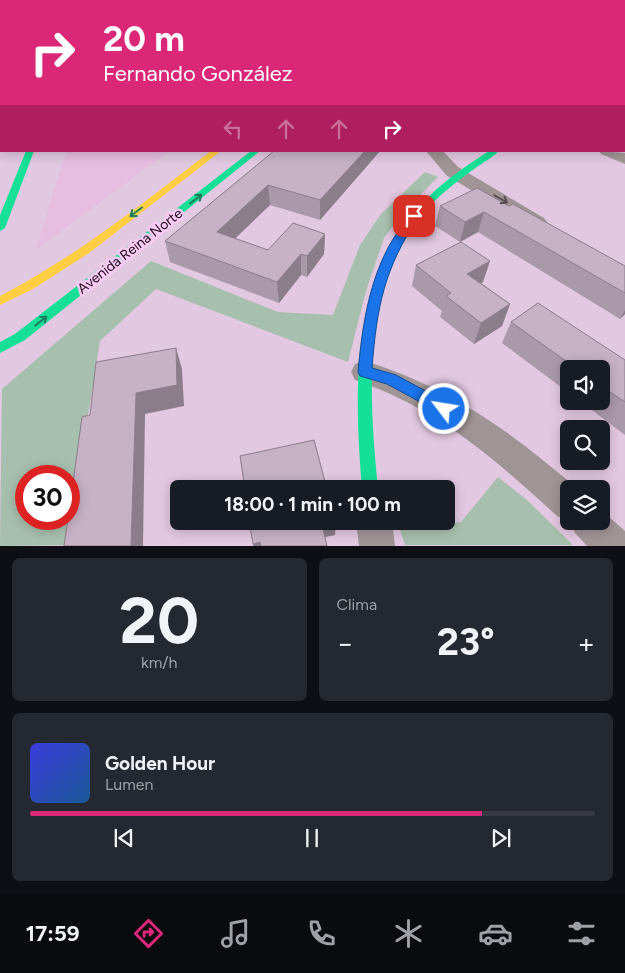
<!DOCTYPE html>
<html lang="es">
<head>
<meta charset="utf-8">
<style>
  body { margin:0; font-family:Figtree,sans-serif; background:#242831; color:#f1f3f6; height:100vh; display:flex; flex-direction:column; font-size:19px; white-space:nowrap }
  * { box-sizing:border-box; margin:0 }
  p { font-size:16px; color:#9ea1a6 }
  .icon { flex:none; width:28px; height:28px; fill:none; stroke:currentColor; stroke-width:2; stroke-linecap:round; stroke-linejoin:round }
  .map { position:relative; height:546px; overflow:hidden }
  .panel { display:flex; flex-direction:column; gap:12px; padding:12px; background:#0d0f14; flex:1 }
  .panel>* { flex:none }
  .top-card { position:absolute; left:0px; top:0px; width:625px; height:152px; box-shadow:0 2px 12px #0003; background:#db2777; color:#fff; overflow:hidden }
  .buttons { position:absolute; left:560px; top:360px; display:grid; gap:10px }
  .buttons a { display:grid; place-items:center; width:50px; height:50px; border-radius:8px; background:#171b24; box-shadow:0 2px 12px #0003; font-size:25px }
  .speed { position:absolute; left:15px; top:465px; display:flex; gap:10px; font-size:25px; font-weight:700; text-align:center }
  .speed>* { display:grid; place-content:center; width:65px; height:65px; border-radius:50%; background:#171b24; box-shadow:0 2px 12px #0003; line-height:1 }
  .speed .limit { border:8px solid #d22; background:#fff; color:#111 }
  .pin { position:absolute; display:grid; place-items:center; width:42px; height:42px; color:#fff; margin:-21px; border-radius:10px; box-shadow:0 2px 8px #0006 }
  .me { position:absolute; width:55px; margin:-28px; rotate:301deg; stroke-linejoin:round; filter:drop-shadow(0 0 4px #0008) }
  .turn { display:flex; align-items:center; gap:18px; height:105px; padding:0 20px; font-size:22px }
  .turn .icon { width:65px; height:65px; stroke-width:2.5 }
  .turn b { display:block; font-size:35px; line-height:42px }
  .lanes { display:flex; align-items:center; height:48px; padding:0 20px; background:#0003; justify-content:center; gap:25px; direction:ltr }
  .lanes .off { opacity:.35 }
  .big { font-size:38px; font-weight:700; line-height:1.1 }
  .panel .tile { flex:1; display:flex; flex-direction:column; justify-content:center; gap:8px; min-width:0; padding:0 18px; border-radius:8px; background:#242831 }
  .panel .dial { align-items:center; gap:0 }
  .dial b { font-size:65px; line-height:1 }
  .song { display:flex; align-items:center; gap:15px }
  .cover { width:60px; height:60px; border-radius:8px; background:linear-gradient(135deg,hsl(240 70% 55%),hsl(210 70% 35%)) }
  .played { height:5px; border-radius:2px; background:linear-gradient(90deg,#db2777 80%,#363941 80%) }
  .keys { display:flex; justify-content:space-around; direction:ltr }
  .heat { display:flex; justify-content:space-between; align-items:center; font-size:28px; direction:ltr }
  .panel .tiles { flex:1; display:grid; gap:12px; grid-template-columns:1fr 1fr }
  .tile:last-child { grid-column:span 2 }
  .trip { position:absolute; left:170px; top:480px; width:285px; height:50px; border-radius:8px; background:#171b24; box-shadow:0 2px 12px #0003; font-weight:700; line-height:50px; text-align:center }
  .tab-bar { display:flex; height:80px; justify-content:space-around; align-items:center; background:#090b0e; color:#9ea1a6 }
  .tab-bar .icon { width:35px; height:35px }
  .tab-bar .current { color:#db2777 }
  .tab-bar b { font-size:22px; color:#f1f3f6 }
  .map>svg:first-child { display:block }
  .built { fill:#e6bee2 }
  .green { fill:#a7bfae; fill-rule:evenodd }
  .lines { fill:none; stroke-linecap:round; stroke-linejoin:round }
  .street { fill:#a19496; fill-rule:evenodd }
  .fast { fill:#16e098; fill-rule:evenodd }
  .slow { fill:#ffcf43; fill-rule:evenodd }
  .jam { stroke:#f24e42; stroke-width:11 }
  .wall { fill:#aa99a9 }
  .shaded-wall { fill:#8b7d89 }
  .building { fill:#c6b2c4; stroke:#8b7d89 }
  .oneway { stroke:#198160 }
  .oneway2 { stroke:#584a53 }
  .route { fill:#1a73e8; stroke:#114b97 }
  .labels { text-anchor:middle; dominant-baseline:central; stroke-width:5; stroke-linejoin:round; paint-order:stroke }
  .street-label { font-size:14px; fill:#1d0d1c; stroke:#fbcbf5 }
</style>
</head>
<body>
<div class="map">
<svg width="625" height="546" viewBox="0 0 625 546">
  <rect width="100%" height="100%" fill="#e2c8e0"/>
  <path class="built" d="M66 151H169L36 250Z"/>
  <path class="green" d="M425 172 438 177 407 208 384 238 366 291 348 362 156 289 100 341 67 545 0 546 2 389 151 261 278 312 333 315 360 245 381 214ZM26 476H69V519H26Z
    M498 477 528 501 573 545H405L400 530 461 522Z"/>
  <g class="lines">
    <path class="street" d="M189 0H200V1H190Z
      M335 0H347V1H336Z
      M389 0H401V1H390Z
      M624 38H625V45H624Z
      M624 99H625V107H624Z
      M426 151H443L458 167 544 218 547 222 544 226H530L446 175Z
      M599 151 625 153V164L601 154Z
      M365 361C451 388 510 431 578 489H569V521L557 516C494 458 437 408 355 380L351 372 355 364Z
      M601 510 625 531V546H587L575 533 570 521H601Z
      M356 521H392L395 546H359Z"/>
    <path class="fast" d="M26 151H34L5 228 0 231V215Z
      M251 151H260L25 340 0 353V342L15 334Z
      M489 151H499C492 158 482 163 474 169 458 181 441 193 428 208 360 284 369 395 378 489H362C354 392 350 282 421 205 440 183 465 167 489 151Z"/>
    <path class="slow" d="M211 151H221L89 253 33 289 0 305V296C77 256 143 203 211 151Z"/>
    <path class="jam" d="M603 1 604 0"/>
  </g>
  <path class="wall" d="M274 151H380L320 220 270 205 235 238 268 250 325 234 324 254 307 277 301 275 279 303 170 262 165 241Z
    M440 206H509L625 266V314L620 319 478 232 460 242 435 226Z
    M416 265 483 282 481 283 510 304 502 326 474 344 440 317 442 311 412 286Z
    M511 322 625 360V435L580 401H601V369H569V393L502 343Z"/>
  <path class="shaded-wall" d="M492 0H507L503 1H487Z
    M365 151H380L320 220V200Z
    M268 185 270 205 220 253 217 232Z
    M484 212 478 232 460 242 465 222Z
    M325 234 324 254 307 277V256Z
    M301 254V275L279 303 277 282Z
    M490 261 483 282 461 295 467 274Z
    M510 304 502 326 474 344 481 323Z
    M625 310V314L620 319Z
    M176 348 182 369 184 406 145 414 143 546H131L136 393Z
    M336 521 335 535 321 538 322 524Z
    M260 542 261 546H253V544Z"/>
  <path class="building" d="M443 0H492L487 1H448Z
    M624 1H625V33H624Z
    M274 151H365L320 200 268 185 217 232 268 250 293 223 325 234 307 256 301 254 277 282 165 241Z
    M477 188 509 206 513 204 625 266V293L484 212 465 222 440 206Z
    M461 242 490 261 467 274 510 304 481 323 446 296 451 293 416 265Z
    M538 303 625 360V402L601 386V369H577L511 322Z
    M176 348 177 385 136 393 131 546H64L68 519H69V512L82 417 90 415 96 362Z
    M314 440 327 489H245L240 456Z
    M249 521H334L322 524 327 546H261L260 542 253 544Z"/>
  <defs><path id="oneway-shaft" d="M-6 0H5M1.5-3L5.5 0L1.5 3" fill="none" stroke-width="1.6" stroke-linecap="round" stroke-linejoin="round" transform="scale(1.25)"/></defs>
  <g class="oneway">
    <use href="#oneway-shaft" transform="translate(196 199) rotate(-38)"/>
    <use href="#oneway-shaft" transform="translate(136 212) rotate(143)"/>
    <use href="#oneway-shaft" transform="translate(41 321) rotate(-38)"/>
  </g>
  <use class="oneway2" href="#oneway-shaft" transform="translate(501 199) rotate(30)"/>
  <path class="route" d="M411 214 419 216C384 269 377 306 372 368L396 375 450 404 452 409 450 413 444 415 387 384 360 376 358 372C362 329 368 285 389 246 395 235 403 224 411 214Z"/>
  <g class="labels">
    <g class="street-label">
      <text transform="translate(130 251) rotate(-38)">Avenida Reina Norte</text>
    </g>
  </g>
</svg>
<div class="buttons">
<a><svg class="icon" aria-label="sound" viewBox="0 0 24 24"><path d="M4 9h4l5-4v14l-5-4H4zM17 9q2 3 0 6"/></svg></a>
<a><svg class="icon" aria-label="search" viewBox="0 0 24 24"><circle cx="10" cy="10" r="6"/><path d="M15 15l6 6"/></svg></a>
<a><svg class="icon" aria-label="layers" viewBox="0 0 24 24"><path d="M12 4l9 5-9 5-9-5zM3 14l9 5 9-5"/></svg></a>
</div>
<div class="speed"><div class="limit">30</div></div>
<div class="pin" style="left:414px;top:216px;background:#d93025"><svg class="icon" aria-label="arrive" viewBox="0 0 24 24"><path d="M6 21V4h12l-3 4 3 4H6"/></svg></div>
<svg class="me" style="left:444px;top:409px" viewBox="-20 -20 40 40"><circle r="17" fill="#1a73e8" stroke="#fff" stroke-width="3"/><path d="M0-11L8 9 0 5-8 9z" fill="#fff"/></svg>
<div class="trip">18:00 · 1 min · 100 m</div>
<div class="top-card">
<div class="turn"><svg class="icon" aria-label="right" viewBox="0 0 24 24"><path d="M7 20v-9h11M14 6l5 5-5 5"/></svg><div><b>20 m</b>Fernando González</div></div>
<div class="lanes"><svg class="icon off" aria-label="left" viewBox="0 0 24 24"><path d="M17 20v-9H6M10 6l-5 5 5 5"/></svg><svg class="icon off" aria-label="ahead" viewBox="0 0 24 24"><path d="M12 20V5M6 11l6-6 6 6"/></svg><svg class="icon off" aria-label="ahead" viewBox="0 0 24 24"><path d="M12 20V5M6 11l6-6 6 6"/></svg><svg class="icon" aria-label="right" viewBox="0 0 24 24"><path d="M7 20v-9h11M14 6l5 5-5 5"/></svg></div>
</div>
</div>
<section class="panel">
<div class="tiles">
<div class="tile dial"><b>20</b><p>km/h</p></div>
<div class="tile"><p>Clima</p>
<div class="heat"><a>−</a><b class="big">23°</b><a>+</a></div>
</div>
<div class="tile">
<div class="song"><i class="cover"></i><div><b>Golden Hour</b><p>Lumen</p></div></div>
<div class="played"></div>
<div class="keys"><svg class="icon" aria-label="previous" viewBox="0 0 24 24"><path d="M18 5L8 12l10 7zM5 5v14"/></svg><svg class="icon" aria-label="pause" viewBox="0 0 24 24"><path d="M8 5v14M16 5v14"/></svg><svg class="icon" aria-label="next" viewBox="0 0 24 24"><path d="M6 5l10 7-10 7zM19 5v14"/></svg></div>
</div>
</div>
</section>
<nav class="tab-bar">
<b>17:59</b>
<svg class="icon current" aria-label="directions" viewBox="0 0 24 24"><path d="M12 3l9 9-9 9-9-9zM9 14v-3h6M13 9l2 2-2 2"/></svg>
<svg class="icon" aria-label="music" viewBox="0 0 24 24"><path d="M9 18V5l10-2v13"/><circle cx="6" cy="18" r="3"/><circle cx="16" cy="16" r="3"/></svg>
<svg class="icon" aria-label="phone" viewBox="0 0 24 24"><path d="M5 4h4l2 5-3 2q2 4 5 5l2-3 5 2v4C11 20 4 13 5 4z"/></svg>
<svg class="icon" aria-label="climate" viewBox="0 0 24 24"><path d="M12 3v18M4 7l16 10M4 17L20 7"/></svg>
<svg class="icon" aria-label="car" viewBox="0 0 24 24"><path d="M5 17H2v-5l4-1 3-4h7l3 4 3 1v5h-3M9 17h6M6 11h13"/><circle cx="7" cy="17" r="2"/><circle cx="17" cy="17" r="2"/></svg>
<svg class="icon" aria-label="filters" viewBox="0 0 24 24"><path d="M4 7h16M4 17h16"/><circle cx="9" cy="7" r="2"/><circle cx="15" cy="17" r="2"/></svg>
</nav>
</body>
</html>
